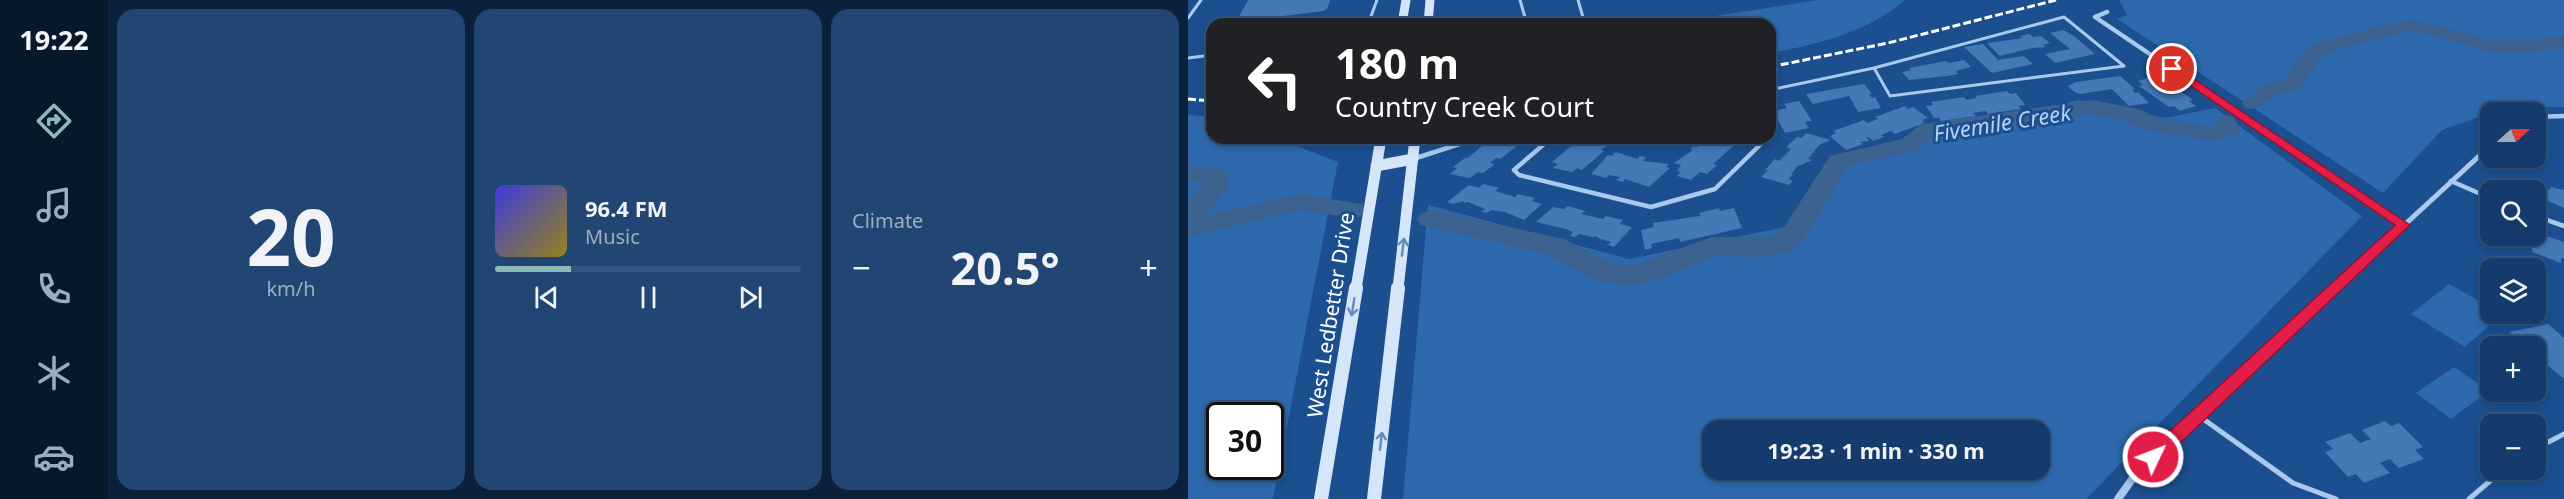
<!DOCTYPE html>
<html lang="en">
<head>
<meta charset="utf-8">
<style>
  body { margin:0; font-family:"Noto Sans",sans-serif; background:#214673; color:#f1f3f6; height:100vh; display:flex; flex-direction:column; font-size:22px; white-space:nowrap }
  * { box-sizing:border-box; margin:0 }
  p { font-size:20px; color:#9dadc1 }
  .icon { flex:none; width:33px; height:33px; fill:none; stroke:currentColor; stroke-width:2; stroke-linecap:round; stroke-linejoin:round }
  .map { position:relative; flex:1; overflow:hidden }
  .drawer { display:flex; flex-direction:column; gap:9px; padding:9px; background:#0b203b; width:1080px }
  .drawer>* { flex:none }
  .banner { position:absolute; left:18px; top:18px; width:570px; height:126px; border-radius:18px; box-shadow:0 3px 9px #0003,0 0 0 2px #33557e; background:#202124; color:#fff; overflow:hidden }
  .needle { width:39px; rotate:69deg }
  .buttons { position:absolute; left:1292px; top:102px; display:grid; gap:12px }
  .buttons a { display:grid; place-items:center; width:66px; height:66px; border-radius:12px; background:#143b6b; box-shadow:0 3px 9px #0003,0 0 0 2px #33557e; font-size:30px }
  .speed { position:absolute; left:18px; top:402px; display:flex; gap:12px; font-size:30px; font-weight:700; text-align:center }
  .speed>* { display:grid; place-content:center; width:78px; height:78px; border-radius:50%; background:#143b6b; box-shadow:0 3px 9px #0003,0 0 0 2px #33557e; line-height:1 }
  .speed .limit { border:3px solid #111; border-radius:9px; background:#fff; color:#111 }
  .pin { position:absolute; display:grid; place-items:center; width:51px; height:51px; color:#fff; margin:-26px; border:3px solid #fff; border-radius:50%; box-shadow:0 2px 6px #0007 }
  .me { position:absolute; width:66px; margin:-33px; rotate:47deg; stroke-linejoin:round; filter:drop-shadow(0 0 4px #0008) }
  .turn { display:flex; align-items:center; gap:21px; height:126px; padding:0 30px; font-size:27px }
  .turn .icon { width:78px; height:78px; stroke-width:2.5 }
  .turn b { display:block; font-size:42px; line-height:51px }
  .big { font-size:45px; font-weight:700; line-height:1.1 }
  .drawer .card { flex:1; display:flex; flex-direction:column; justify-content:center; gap:9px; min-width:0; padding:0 21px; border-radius:18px; background:#214673 }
  .drawer .dial { align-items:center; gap:0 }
  .dial b { font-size:78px; line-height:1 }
  .song { display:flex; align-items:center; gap:18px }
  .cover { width:72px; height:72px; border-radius:9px; background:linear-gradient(135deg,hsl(240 70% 55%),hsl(50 70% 35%)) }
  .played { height:6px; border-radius:3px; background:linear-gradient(90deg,#8bbbb9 25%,#33557e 25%) }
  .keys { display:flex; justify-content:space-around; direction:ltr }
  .heat { display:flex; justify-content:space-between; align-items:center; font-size:33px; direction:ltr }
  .drawer .tiles { flex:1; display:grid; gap:9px; grid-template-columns:repeat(3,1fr) }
  .trip { position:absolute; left:514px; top:420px; width:348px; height:60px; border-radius:18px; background:#143b6b; box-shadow:0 3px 9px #0003,0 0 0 2px #33557e; font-weight:700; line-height:60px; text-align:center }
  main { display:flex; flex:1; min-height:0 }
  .menu { display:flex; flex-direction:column; width:108px; justify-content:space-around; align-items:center; background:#08182b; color:#9dadc1 }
  .menu .icon { width:42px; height:42px }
  .menu .selected { color:#8bbbb9 }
  .menu b { font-size:27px; color:#f1f3f6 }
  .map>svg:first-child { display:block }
  .green { fill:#2e69ad; fill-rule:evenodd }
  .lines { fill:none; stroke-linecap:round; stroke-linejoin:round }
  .river { fill:#3c6290; fill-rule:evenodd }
  .building { fill:#4478b7 }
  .service-far2 { stroke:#a9c9ee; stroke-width:3 }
  .service-far1 { stroke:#a9c9ee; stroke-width:4.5 }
  .service { stroke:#a9c9ee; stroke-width:5 }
  .minor-far2 { stroke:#a9c9ee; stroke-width:4.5 }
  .minor-far1 { stroke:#a9c9ee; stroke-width:5 }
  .minor { stroke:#a9c9ee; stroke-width:8 }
  .secondary-far2 { stroke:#d6e6fa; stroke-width:9 }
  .secondary-far1 { stroke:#d6e6fa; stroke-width:11 }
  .secondary { stroke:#d6e6fa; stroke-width:14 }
  .rail { stroke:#fff; stroke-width:3; stroke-dasharray:8 3; stroke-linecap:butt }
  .oneway { stroke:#668bba }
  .route { fill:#e11d48; stroke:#92132f; stroke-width:1.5 }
  .labels { text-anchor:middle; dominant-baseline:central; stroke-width:6; stroke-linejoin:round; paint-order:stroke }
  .street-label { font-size:21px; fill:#fff; stroke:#1b4f8f }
  .water-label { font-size:22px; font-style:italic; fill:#b5d3f5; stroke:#1b4f8f }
</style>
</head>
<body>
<main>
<nav class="menu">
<b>19:22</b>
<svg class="icon selected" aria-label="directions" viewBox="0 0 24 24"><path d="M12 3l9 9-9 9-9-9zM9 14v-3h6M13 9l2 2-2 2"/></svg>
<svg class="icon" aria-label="music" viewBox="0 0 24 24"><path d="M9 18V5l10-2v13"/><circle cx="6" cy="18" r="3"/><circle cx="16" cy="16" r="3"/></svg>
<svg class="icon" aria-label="phone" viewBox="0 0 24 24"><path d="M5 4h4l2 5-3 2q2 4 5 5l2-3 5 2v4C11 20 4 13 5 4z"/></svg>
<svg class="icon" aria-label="climate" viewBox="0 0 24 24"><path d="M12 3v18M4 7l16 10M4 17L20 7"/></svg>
<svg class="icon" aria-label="car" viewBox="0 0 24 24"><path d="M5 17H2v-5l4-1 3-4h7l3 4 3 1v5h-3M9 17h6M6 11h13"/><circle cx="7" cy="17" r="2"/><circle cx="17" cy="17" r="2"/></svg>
</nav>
<section class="drawer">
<div class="tiles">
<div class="card dial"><b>20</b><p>km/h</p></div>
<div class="card">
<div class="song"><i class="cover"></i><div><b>96.4 FM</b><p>Music</p></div></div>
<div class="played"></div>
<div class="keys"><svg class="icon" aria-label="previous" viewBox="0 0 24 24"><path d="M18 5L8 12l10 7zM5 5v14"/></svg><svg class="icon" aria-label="pause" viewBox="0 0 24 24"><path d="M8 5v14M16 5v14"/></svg><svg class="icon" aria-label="next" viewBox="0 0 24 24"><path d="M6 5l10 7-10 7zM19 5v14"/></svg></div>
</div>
<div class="card"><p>Climate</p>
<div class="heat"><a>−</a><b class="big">20.5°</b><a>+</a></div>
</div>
</div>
</section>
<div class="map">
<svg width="1376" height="499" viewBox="0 0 1376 499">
  <rect width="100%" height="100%" fill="#1b4f8f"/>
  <path class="green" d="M631 0H717C680 32 629 45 582 53V24H475Z
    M931 0H1376V107H1319L1254 130 1195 193 929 19 939 15Z
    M890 100 977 118 1027 108 1174 216 898 499H215L240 205 441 259 597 227 646 158ZM525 430H852V470H525Z
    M0 115 24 117V138H88L150 162 85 499H0ZM32 416H82V466H32Z
    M1261 284 1302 307V314H1314L1277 347 1223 314Z
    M1266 367 1301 391 1263 419 1228 393Z"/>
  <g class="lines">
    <path class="river" d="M1226 20 1302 40 1330 41 1376 36V48L1330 53 1302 52 1235 33 1219 32 1167 44 1135 55 1111 90C1105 91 1097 92 1091 94 1077 99 1074 112 1057 108L1054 103 1075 84 1096 80 1114 54 1127 44 1192 26Z
      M904 100 951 109 969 118 1023 127 1027 126 1026 122 1030 117 1038 115 1046 117 1052 131 1048 136 1023 141 968 132 945 126 936 120 904 114 747 136 730 150 660 166 616 239 600 252 576 257 527 256 477 277 443 286 410 281 358 254 233 225 229 219 233 213 243 210 376 239 425 264 443 266 524 237H581L596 227 642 156 714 139 732 125 740 123Z
      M0 166 36 170 40 175 41 187 15 216 111 194 174 204 178 210 174 216 165 218 111 210 2 237 0 236V200L15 185V182H0Z"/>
  </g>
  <path class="building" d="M60 0H142L139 9 135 11 48 22Z
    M875 30 886 36 907 54 867 63 857 54 882 49 862 33Z
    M842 34 845 37 853 36 862 43 855 45 858 47 844 48 812 56 799 43 835 38 832 36Z
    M795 44 810 60 836 56 845 64 804 73 776 47Z
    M776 60 783 67 768 71 770 74 759 76 721 80 714 72 723 70 721 68 758 61 761 63Z
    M932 76 947 89H944L947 93 950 92 961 103 941 106 924 89 892 94 886 92 880 86 888 82Z
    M966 76 972 80 975 79 1005 100 1001 101 1008 106 992 111 986 106 981 107 951 86 956 85 950 81Z
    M676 84 684 94H681L684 98 687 97 693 108 670 112 661 96 625 104 618 94Z
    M819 91 822 94 828 93 837 105 830 106 833 109 800 114 798 111 785 113 788 116 753 121 751 118H746L738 106 745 105 743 102 776 97 778 100 789 98 787 96Z
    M611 101 624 121 617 122 621 128 597 133 585 111 599 108 596 104Z
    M717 106 720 109 725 107 740 118 734 120 736 122 734 124 707 134 703 131 693 135 696 137 685 141 680 137 678 138 682 141 672 142 675 144 658 150 642 136 648 133 645 131 676 120 679 123 690 119 687 117Z
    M618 133 643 140 631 145 620 159 624 160 610 166 603 174 605 175 600 179 605 181 601 185 573 177 580 170H577L587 159 591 161 603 149 598 147 609 137 614 138Z
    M309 138 331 140 324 145 329 146 312 159 308 158 302 163 307 164 295 173 290 172 282 178 262 174 269 168 265 167 277 158H280L301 140 305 141Z
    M393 138H430L413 150 416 151 394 170 389 168 384 172 365 168 370 164 364 162Z
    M510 138H549L552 140 525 164 529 165 519 174 512 172 503 180 489 176 493 172 489 171 493 165 486 163 505 150 502 149 505 146 509 147 516 140Z
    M428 152 449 159 452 156 458 157 455 161 481 164 478 167 482 168 461 187 437 179 435 182 428 180 432 177 421 175 418 178 403 174 420 155 424 156Z
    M295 184 311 188 307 191 327 197 330 194 347 198 344 201 354 204 336 220 317 212 303 210 299 213 293 212 297 209 280 202 275 203 276 201 265 204 259 202 281 185 291 188Z
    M1362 187 1376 190V208L1355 199 1353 188 1362 190Z
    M380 206 397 211 393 214 415 219 418 216 435 220 432 224 444 227 426 247 420 245 423 242 416 240V238L414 240 407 236 405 237 391 234 387 237 382 236 385 232 378 229 348 222 365 207 376 209Z
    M531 208 532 211 546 208 554 228 492 242 491 238 463 244 464 248 457 250 453 230 466 227 465 223 512 216 511 213Z
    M1347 232 1376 242V259L1373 258V263L1344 252V248L1334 244 1336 236H1346Z
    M1360 324 1376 338V379L1347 355V346H1337L1321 332Z
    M1197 421 1203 426 1211 423 1235 447 1227 450 1236 459 1211 468 1202 459 1192 463 1202 473 1176 483 1168 474 1160 477 1137 452 1145 449 1137 442 1162 433 1172 443 1183 439 1174 430Z"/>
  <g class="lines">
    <path class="service-far2" d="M332 0 339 24
      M390 0 397 24
      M876 17 936 66 702 96 686 68Z
      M0 18 13 0
      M145 24 182 19 189 0
      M0 58 24 55
      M582 90 686 68"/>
    <path class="service-far1" d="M363 138 326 170 331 175 463 207 527 189 577 140 576 138
      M225 159 290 138
      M1263 181 1302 198
      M1347 216 1376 226"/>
    <path class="service" d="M1011 416 1105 483 1148 499
      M1347 449 1376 434
      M1281 499 1315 470"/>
    <path class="minor-far2" d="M919 12 907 17 1070 127
      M1347 117 1376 116"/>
    <path class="minor-far1" d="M1068 125 1216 225
      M1147 289 1302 146"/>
    <path class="minor" d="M930 499 950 471 1148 288"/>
    <path class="secondary-far2" d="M214 24 218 0
      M240 24 242 0"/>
    <path class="secondary-far1" d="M188 166 225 159
      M168 289 193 138
      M210 289 227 138"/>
    <path class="secondary" d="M133 499 168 288
      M186 499 210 288"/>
    <path class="rail" d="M582 67 700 43 868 0
      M0 99 24 101"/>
  </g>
  <defs><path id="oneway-shaft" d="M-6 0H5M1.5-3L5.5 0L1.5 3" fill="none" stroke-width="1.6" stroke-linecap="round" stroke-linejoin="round" transform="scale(1.5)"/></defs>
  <g class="oneway">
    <use href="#oneway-shaft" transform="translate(215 247) rotate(-83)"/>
    <use href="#oneway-shaft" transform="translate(165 307) rotate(99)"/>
    <use href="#oneway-shaft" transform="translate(193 441) rotate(-83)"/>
  </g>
  <path class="route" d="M981 67H988L1222 225 971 463 965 465 959 463 956 457 959 452 1207 225 981 71Z"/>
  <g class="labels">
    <g class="street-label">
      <text transform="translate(142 315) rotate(-81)">West Ledbetter Drive</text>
    </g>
    <g class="water-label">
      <text transform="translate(814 122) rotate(-9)">Fivemile Creek</text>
    </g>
  </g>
</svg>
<div class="buttons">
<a><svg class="needle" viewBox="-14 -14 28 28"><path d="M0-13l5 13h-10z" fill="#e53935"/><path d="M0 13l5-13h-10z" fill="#9dadc1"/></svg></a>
<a><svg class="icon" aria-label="search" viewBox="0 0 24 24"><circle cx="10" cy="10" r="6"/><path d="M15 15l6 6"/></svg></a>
<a><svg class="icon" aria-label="layers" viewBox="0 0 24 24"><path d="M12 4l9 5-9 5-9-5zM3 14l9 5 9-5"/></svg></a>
<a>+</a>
<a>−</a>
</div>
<div class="speed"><div class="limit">30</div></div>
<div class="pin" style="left:984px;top:69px;background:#d93025"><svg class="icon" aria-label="arrive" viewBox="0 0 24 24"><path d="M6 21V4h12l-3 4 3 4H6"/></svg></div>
<svg class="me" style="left:965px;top:457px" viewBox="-20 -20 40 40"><circle r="17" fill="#e11d48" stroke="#fff" stroke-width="3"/><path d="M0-11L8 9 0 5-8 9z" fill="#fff"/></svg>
<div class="trip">19:23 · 1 min · 330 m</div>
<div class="banner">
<div class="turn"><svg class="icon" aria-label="left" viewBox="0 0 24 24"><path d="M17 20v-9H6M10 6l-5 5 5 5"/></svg><div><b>180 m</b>Country Creek Court</div></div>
</div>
</div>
</main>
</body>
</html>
